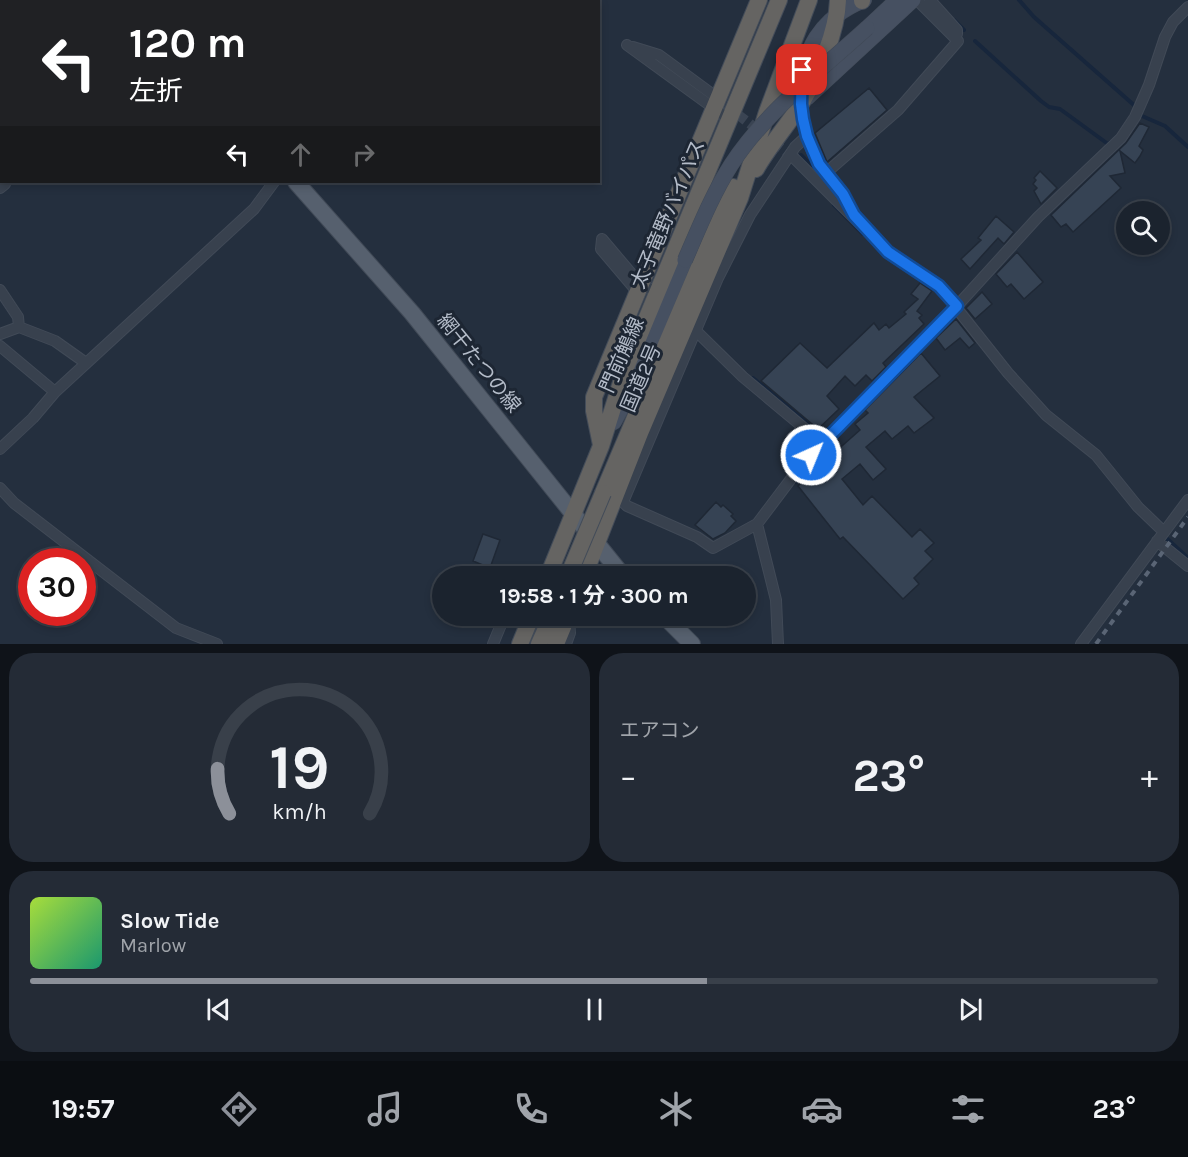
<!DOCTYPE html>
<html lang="ja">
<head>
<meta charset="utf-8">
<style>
  body { margin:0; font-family:Karla,"Noto Sans JP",sans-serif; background:#242b36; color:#f1f3f6; height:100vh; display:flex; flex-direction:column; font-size:22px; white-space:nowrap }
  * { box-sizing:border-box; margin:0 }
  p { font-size:20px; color:#a0a4aa }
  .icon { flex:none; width:33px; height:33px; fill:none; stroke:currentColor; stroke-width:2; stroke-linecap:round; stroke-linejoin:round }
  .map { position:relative; height:644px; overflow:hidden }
  .details { display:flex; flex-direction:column; gap:9px; padding:9px; background:#0f1319; flex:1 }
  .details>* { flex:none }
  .banner { position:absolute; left:0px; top:0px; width:600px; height:183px; box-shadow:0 3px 9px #0003,0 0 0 2px #39404a; background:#202124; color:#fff; overflow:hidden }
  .controls { position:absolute; left:1116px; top:201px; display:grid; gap:12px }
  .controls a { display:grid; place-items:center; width:54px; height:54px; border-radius:50%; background:#1b232e; box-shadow:0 3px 9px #0003,0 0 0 2px #39404a; font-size:30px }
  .speed { position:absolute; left:18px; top:548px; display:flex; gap:12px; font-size:30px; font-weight:700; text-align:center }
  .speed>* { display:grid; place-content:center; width:78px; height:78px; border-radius:50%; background:#1b232e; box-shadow:0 3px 9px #0003,0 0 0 2px #39404a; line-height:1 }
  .speed .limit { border:9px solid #d22; background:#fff; color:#111 }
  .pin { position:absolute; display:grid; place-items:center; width:51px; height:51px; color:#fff; margin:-26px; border-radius:12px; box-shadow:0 3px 9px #0006 }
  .me { position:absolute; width:66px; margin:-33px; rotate:44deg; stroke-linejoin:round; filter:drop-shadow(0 0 4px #0008) }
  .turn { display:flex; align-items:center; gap:21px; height:126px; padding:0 30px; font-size:27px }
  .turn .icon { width:78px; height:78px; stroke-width:2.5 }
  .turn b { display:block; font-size:42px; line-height:51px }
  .lanes { display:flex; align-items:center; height:57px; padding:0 30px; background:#0003; justify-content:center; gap:30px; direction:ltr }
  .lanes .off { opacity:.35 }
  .big { font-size:45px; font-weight:700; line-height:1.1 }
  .details .card { flex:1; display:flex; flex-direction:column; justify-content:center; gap:9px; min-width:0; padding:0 21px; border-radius:24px; background:#242b36 }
  .details .dial { align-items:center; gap:0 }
  .dial svg { height:156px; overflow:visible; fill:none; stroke:#39404a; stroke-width:7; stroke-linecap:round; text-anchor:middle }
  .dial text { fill:#f1f3f6; stroke:none }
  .song { display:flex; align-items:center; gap:18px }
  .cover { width:72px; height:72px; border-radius:9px; background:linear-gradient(135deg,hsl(80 70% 55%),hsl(160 70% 35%)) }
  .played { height:6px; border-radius:3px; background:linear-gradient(90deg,#8c9099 60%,#39404a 60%) }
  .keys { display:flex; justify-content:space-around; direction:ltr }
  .heat { display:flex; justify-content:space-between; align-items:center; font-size:33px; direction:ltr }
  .details .tiles { flex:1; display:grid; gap:9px; grid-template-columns:1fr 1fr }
  .card:last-child { grid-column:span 2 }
  .trip { position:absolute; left:432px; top:566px; width:324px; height:60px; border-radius:30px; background:#1b232e; box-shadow:0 3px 9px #0003,0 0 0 2px #39404a; font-weight:700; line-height:60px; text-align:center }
  .menu { display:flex; height:96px; justify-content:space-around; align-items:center; background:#0b0e12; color:#a0a4aa }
  .menu .icon { width:42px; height:42px }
  .menu .on { color:#8c9099 }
  .menu b { font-size:27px; color:#f1f3f6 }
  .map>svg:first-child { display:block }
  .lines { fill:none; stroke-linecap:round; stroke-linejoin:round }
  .stream { stroke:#17263c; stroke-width:4 }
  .building { fill:#364354; stroke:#1f2835; stroke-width:1.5 }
  .minor-tunnel { stroke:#3a4453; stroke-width:10; stroke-dasharray:10 5; stroke-linecap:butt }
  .minor-casing { stroke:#414a57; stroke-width:12 }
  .secondary-casing { stroke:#414a57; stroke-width:16 }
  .primary-casing { stroke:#414a57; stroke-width:18 }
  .trunk-casing { stroke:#434c59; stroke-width:18 }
  .minor { stroke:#38414e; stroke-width:10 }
  .secondary { stroke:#465061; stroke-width:15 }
  .primary { stroke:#56606e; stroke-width:16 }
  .trunk { stroke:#656462; stroke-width:16 }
  .rail { stroke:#5a6575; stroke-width:4; stroke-dasharray:6 6; stroke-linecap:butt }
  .secondary-bridge-casing { stroke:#414a57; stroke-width:16; stroke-linecap:butt }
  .trunk-bridge-casing { stroke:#434c59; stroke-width:18; stroke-linecap:butt }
  .secondary-bridge { stroke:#465061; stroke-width:15 }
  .trunk-bridge { stroke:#656462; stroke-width:16 }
  .route-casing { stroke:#114b97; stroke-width:15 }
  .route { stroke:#1a73e8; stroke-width:10 }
  .labels { text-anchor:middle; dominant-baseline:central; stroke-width:6; stroke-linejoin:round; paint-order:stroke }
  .street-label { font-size:20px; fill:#b4bcc9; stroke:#1d2633 }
</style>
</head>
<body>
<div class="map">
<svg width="1188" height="644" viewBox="0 0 1188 644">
  <rect width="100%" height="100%" fill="#242f3e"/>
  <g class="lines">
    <path class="stream" d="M1019 0 1034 17 1135 106V110
      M954 20 964 30
      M975 41 1041 101 1049 107 1060 109 1108 144 1111 142
      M1142 116 1165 126 1188 147
      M801 155 823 178
      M834 205 863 234
      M753 378 819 432
      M795 482 829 442
      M1163 535 1188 558"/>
  </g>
  <path class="building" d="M869 88 887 110 827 162 815 133Z
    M1140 123 1149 127 1139 146 1143 150 1140 156 1135 163 1120 151 1125 173 1110 176 1121 188 1073 232 1066 224 1061 227 1051 215 1126 143Z
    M1040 171 1057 188 1041 204 1034 191 1037 188 1033 184 1036 180 1034 178Z
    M996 216 1014 232 1004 244 998 238 970 269 961 259 981 240 978 238Z
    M1017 252 1043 282 1024 299 1011 284 1007 287 996 274Z
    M920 283 932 291 917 311 922 315 919 318 924 324 883 363 886 367 872 381 866 375 855 386 845 376 827 396 839 409 818 429 761 381 800 343 827 368 874 323 879 330 886 324 889 328 906 314 904 312 918 299 911 294Z
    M982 292 992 304 975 319 966 308Z
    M956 319 975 343 969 348 960 338 945 350 936 338Z
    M921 353 940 376 914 397 934 418 914 433 908 426 892 439 885 431 866 447 886 469 873 480 860 464 842 479 863 505 872 496 912 537 920 529 934 543 925 551 933 559 914 578 919 584 903 599 843 537 840 539 798 486 813 469 833 452 834 453 860 430 855 424 868 413 865 410Z
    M716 502 721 507 723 505 733 514 731 516 736 521 725 533 713 539 695 525Z
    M483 534 500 540 490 568 473 561Z"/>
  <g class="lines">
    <path class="minor-tunnel" d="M714 96 794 158"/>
    <defs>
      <path id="minor" d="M930 0 957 30V34
        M627 45 730 120
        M633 47 659 55 712 94
        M801 104C804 123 807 147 819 164 829 179 841 190 849 207
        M794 158 888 252 939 286 1008 373 1046 415 1096 455 1138 507 1164 532
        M827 172 898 110 958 41 917 0
        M0 188 5 184
        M635 289 601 249 602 239 641 285 658 292
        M0 290 18 317 19 327
        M691 326 743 377 822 443
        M0 334 19 327 55 341 86 363
        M0 346 55 392
        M0 449 33 418 55 392 254 209 274 182
        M0 488 14 503 176 628 217 644
        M757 524 713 548 697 537 627 506 623 502 718 278 750 215 795 147 807 136
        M1157 541 1188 566
        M493 644 505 615
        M566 644 570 633 569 618
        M778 644 776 600 757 524 800 467 822 443 957 306 1038 217 1121 138 1135 117 1149 85 1165 37 1173 22 1188 7
        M1081 644 1188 500"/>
      <path id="secondary" d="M867 28 897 0
        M801 95C802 50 820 18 864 0
        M807 98 913 0
        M614 422 632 388 685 260"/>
      <path id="primary" d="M151 0 152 2
        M296 182 412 313 623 576
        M663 615 692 644"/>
      <path id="trunk" d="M862 0V1
        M756 169C769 146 787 126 801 104 818 75 837 33 838 0
        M601 445 594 411V397L759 0
        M603 493 733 187
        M548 576 601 446 625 370 779 0
        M584 576 640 433 740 198 767 112 809 0
        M520 644 532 615
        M539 644 552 615
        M556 644 568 615"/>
    </defs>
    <use href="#minor" class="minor-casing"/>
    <use href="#secondary" class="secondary-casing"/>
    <use href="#primary" class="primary-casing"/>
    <use href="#trunk" class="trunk-casing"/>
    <use href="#minor" class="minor"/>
    <use href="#secondary" class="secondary"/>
    <use href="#primary" class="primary"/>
    <use href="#trunk" class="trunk"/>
    <path class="rail" d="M1096 644 1188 517"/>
    <defs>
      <path id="secondary-bridge" d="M685 260C699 228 712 195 731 165 765 112 820 71 867 28"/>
      <path id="trunk-bridge" d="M568 576 603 493"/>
    </defs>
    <use href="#secondary-bridge" class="secondary-bridge-casing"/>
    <use href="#trunk-bridge" class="trunk-bridge-casing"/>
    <use href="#secondary-bridge" class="secondary-bridge"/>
    <use href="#trunk-bridge" class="trunk-bridge"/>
  </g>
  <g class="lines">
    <defs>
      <path id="route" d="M802 70 801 104 803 119 807 136 819 164 843 194 854 215 877 240 888 252 939 286 957 306 811 455"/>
    </defs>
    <use href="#route" class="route-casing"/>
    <use href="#route" class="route"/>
  </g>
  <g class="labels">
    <g class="street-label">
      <text transform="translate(668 214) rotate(-67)">太子竜野バイパス</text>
      <text transform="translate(622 355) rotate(-66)">門前鵤線</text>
      <text transform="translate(479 363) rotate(51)">網干たつの線</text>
      <text transform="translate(641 378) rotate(-67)">国道2号</text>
    </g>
  </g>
</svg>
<div class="controls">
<a><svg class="icon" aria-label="search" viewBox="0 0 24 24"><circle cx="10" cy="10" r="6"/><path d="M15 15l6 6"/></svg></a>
</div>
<div class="speed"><div class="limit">30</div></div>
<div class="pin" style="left:802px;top:70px;background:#d93025"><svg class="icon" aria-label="arrive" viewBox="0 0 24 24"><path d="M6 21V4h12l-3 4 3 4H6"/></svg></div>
<svg class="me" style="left:811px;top:455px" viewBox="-20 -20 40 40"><circle r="17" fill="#1a73e8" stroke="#fff" stroke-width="3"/><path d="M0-11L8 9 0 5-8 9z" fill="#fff"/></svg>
<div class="trip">19:58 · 1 分 · 300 m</div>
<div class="banner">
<div class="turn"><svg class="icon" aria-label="left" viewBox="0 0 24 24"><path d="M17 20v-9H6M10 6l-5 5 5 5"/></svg><div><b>120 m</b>左折</div></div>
<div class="lanes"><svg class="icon" aria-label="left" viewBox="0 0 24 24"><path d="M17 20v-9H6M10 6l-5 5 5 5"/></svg><svg class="icon off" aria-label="ahead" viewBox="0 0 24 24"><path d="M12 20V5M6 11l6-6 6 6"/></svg><svg class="icon off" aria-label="right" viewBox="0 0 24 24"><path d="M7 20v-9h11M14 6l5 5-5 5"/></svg></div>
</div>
</div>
<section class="details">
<div class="tiles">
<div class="card dial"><svg viewBox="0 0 100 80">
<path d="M14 69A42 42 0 1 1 86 69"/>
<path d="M14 69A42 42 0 0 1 8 46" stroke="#8c9099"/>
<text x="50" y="56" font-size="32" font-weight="700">19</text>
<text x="50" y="72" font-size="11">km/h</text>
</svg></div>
<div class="card"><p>エアコン</p>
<div class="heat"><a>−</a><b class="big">23°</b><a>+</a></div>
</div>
<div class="card">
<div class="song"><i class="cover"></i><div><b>Slow Tide</b><p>Marlow</p></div></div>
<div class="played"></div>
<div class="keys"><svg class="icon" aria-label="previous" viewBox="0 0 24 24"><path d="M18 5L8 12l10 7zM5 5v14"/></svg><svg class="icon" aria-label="pause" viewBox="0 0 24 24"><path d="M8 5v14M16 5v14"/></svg><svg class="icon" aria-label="next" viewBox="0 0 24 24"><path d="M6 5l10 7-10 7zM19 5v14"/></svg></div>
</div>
</div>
</section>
<nav class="menu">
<b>19:57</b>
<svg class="icon on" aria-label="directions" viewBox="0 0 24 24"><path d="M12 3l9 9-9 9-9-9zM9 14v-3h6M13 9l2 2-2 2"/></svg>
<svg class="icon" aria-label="music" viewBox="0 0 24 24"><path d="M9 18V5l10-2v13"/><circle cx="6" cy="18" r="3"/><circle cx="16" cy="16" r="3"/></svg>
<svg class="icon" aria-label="phone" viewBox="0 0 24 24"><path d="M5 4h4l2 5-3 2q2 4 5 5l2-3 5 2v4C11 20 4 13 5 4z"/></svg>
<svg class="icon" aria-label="climate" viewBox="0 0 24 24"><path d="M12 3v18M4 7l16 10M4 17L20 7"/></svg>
<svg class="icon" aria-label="car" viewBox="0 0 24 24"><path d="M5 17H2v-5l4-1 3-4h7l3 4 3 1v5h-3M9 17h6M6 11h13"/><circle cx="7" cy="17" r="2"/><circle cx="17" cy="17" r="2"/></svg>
<svg class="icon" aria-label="filters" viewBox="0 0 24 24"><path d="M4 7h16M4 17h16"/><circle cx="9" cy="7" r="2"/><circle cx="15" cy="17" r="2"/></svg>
<b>23°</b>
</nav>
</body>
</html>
